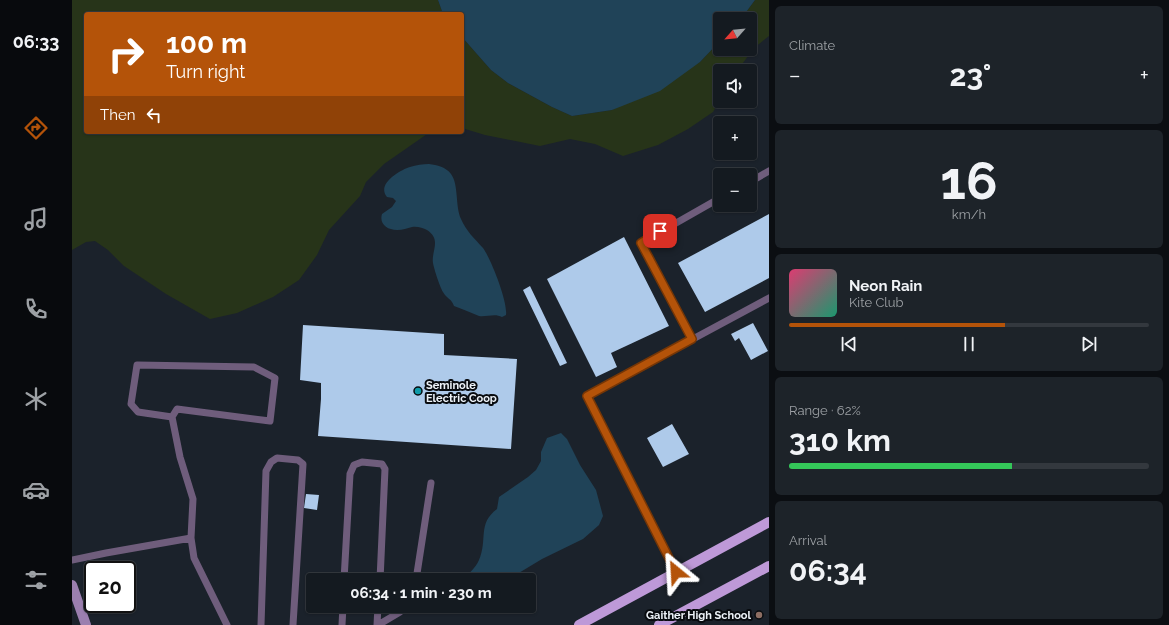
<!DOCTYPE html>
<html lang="en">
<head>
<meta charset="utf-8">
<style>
  body { margin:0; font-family:Raleway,sans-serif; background:#1d2329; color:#f1f3f6; height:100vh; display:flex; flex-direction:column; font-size:15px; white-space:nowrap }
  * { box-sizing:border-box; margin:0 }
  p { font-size:13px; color:#9da1a5 }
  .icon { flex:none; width:22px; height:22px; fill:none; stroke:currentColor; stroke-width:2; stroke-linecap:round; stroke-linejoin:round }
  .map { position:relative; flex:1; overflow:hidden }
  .sheet { display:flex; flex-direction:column; gap:6px; padding:6px; background:#0b0e12; width:400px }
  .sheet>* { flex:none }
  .hud { position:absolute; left:12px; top:12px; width:380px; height:122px; border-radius:4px; box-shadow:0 1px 3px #0004,0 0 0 1px #33383e; background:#b45309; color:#fff; overflow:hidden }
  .needle { width:26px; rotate:243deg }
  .fabs { position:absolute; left:641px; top:12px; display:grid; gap:8px }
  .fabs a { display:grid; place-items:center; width:44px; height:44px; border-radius:4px; background:#141a20; box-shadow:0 1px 3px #0004,0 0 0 1px #33383e; font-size:20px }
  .speed { position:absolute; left:12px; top:561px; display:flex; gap:8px; font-size:20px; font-weight:700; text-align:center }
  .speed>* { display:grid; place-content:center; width:52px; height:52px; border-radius:50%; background:#141a20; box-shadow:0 1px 3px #0004,0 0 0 1px #33383e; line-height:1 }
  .speed .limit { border:2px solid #111; border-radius:6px; background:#fff; color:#111 }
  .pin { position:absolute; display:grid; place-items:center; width:34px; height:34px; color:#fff; margin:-17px; border-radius:8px; box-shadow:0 2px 6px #0006 }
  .me { position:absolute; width:44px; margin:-22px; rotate:333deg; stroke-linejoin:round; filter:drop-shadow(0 0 3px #0008) }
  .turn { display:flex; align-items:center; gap:14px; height:84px; padding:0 16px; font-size:18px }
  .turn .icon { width:52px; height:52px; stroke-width:2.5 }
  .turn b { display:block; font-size:28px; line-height:34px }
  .then { display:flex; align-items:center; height:38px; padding:0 16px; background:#0003; gap:8px; font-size:15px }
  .big { font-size:30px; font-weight:700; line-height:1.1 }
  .sheet .tile { flex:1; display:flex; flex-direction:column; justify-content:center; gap:6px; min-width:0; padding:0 14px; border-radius:6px; background:#1d2329 }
  .sheet .dial { align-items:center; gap:0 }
  .dial b { font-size:52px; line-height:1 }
  .song { display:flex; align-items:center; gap:12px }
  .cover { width:48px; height:48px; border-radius:6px; background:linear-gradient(135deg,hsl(340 70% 55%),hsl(160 70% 35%)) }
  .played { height:4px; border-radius:2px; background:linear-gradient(90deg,#b45309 60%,#33383e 60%) }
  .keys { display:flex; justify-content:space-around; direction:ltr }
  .heat { display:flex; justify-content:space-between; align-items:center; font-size:22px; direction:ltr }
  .charge { height:6px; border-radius:3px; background:linear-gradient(90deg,#34c759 62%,#33383e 0) }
  .trip { position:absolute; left:234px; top:573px; width:230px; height:40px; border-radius:4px; background:#141a20; box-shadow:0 1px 3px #0004,0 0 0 1px #33383e; font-weight:700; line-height:40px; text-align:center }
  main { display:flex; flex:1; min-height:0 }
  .tabs { display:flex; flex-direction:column; width:72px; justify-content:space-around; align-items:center; background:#080a0d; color:#9da1a5 }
  .tabs .icon { width:28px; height:28px }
  .tabs .active { color:#b45309 }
  .tabs b { font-size:18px; color:#f1f3f6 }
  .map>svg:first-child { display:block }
  .green { fill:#273419 }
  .water { fill:#204358 }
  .building { fill:#aecaea }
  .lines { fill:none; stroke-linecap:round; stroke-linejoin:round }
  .lane { stroke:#6f5d7c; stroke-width:7 }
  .secondary { stroke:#9b7faf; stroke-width:10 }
  .primary { stroke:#be99d8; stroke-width:10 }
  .route-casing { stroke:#753606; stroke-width:10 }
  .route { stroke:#b45309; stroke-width:7 }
  .culture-dot { fill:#0f9aa8; stroke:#080b0f; stroke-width:1.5 }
  .education-dot { fill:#8d6e63; stroke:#080b0f; stroke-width:1.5 }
  .labels { text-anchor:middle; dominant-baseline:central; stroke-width:4; stroke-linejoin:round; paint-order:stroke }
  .poi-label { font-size:11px; font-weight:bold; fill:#edf2f8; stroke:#080b0f; text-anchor:start }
</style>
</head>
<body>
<main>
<nav class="tabs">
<b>06:33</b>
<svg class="icon active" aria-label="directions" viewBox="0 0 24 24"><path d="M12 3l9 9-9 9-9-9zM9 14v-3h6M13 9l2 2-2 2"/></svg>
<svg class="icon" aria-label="music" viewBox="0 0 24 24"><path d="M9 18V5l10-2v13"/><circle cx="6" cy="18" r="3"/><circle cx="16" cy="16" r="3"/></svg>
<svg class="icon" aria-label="phone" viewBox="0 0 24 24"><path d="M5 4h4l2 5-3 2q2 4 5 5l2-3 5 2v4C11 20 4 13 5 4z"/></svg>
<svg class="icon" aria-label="climate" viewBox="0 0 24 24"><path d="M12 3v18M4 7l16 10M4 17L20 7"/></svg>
<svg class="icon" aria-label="car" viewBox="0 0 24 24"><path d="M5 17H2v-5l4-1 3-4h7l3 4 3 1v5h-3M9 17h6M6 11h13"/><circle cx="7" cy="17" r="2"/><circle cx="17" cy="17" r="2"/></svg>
<svg class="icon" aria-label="filters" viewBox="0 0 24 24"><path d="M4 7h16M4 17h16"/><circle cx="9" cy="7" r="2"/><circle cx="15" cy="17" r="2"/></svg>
</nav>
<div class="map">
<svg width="697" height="625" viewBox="0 0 697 625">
  <rect width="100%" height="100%" fill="#1b222b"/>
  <path class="green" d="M0 0H366L371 14H14V132H358L312 164 294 182 288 196 257 230 245 255 227 280 201 297 165 313 138 319 94 294 52 266 36 250 23 241 14 242 0 250Z
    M683 0H697V36L682 48 665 71H648V100L641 112 616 129 586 145 551 156 523 144 498 139 468 146 413 135 390 128V37L419 70 436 83 480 107 500 116 540 110 628 62 648 41V49H678V19H669Z"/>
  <path class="water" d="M366 0H683L669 19H648V41L628 62 588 91 540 110 500 116 480 107 436 83 419 70 390 37V14H371Z
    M357 164C365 165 374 167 379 174 387 185 383 206 389 219 394 231 403 239 411 248 419 259 436 302 434 315L430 317C423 313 415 317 407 316 399 313 391 309 382 306 380 299 374 298 371 292 368 287 362 269 361 263 359 251 370 240 355 230 351 228 345 226 340 227 335 228 331 230 325 230 315 230 307 224 310 214L320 207 324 201 321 198 315 197C304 184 328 170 338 167 344 165 351 164 357 164Z
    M489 433 495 439 508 465 524 490 531 516 527 525 511 539 470 559 435 580H392C396 573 404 568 407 560 416 539 405 524 425 509L427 497 456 477 464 470 469 461V452L475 438Z"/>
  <path class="building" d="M697 214V278L633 312 606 263Z
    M552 237 597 326 539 353 545 367 524 377 475 279Z
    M458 286 495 363 488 366 451 290Z
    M681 323 696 351 679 360 667 338 663 341 659 334Z
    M231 325 372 334V355L445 359 439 449 246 436 249 399V383L228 380Z
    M600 424 617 454 591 467 575 438Z
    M234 494 247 495 245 510 232 508Z"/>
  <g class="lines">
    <path class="lane" d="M678 182 697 171
      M620 339 569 243 648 198
      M100 417 66 412 59 404 65 365 182 367 203 378 198 421 105 409 100 417 108 457 121 499 119 538 122 558 155 625
      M0 560 34 553 119 538
      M604 573 515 396 697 298
      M272 580 278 474 282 465 290 462 310 464 313 469 308 580
      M344 580 359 483
      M189 625 194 471 199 462 205 458 226 460 231 464 221 625
      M270 625 271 606
      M305 625 306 606
      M306 625 328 612 332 606"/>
    <path class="secondary" d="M0 585 14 625"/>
    <path class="primary" d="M507 625 697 522
      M587 625 697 566"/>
  </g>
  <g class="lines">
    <defs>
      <path id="route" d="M588 231 569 243 620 339 515 396 604 572"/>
    </defs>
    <use href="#route" class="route-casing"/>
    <use href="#route" class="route"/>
  </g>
  <circle class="culture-dot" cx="346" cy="391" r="4"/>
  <circle class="education-dot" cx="687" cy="615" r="4"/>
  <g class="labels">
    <g class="poi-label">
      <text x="354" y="385">Seminole<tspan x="354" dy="13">Electric Coop</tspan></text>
      <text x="679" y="615" text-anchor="end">Gaither High School</text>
    </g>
  </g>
</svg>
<div class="fabs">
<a><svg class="needle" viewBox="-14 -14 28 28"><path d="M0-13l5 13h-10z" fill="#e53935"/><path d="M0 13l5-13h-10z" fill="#9da1a5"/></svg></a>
<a><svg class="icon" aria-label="sound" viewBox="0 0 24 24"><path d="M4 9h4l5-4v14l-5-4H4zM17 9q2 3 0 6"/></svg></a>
<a>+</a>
<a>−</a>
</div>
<div class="speed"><div class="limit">20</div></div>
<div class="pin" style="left:588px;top:231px;background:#d93025"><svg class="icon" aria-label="arrive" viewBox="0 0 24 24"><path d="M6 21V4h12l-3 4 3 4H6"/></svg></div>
<svg class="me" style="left:604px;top:572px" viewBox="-20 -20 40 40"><path d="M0-17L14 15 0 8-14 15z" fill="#b45309" stroke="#fff" stroke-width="4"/></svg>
<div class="trip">06:34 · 1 min · 230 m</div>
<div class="hud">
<div class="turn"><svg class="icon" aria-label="right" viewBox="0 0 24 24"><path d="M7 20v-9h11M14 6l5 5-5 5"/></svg><div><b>100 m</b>Turn right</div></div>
<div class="then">Then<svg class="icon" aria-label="left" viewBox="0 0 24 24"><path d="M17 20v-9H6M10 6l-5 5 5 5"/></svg></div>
</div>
</div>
<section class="sheet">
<div class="tile"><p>Climate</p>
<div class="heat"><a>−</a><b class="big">23°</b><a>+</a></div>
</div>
<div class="tile dial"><b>16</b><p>km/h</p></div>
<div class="tile">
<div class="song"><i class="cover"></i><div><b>Neon Rain</b><p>Kite Club</p></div></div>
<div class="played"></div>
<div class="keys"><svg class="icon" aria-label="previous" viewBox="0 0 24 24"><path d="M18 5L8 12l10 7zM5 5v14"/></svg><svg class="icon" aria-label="pause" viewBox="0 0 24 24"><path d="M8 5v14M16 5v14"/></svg><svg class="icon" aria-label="next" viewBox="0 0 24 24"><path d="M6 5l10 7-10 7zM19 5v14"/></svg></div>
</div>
<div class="tile"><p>Range · 62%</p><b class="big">310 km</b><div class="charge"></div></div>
<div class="tile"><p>Arrival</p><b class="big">06:34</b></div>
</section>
</main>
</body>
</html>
